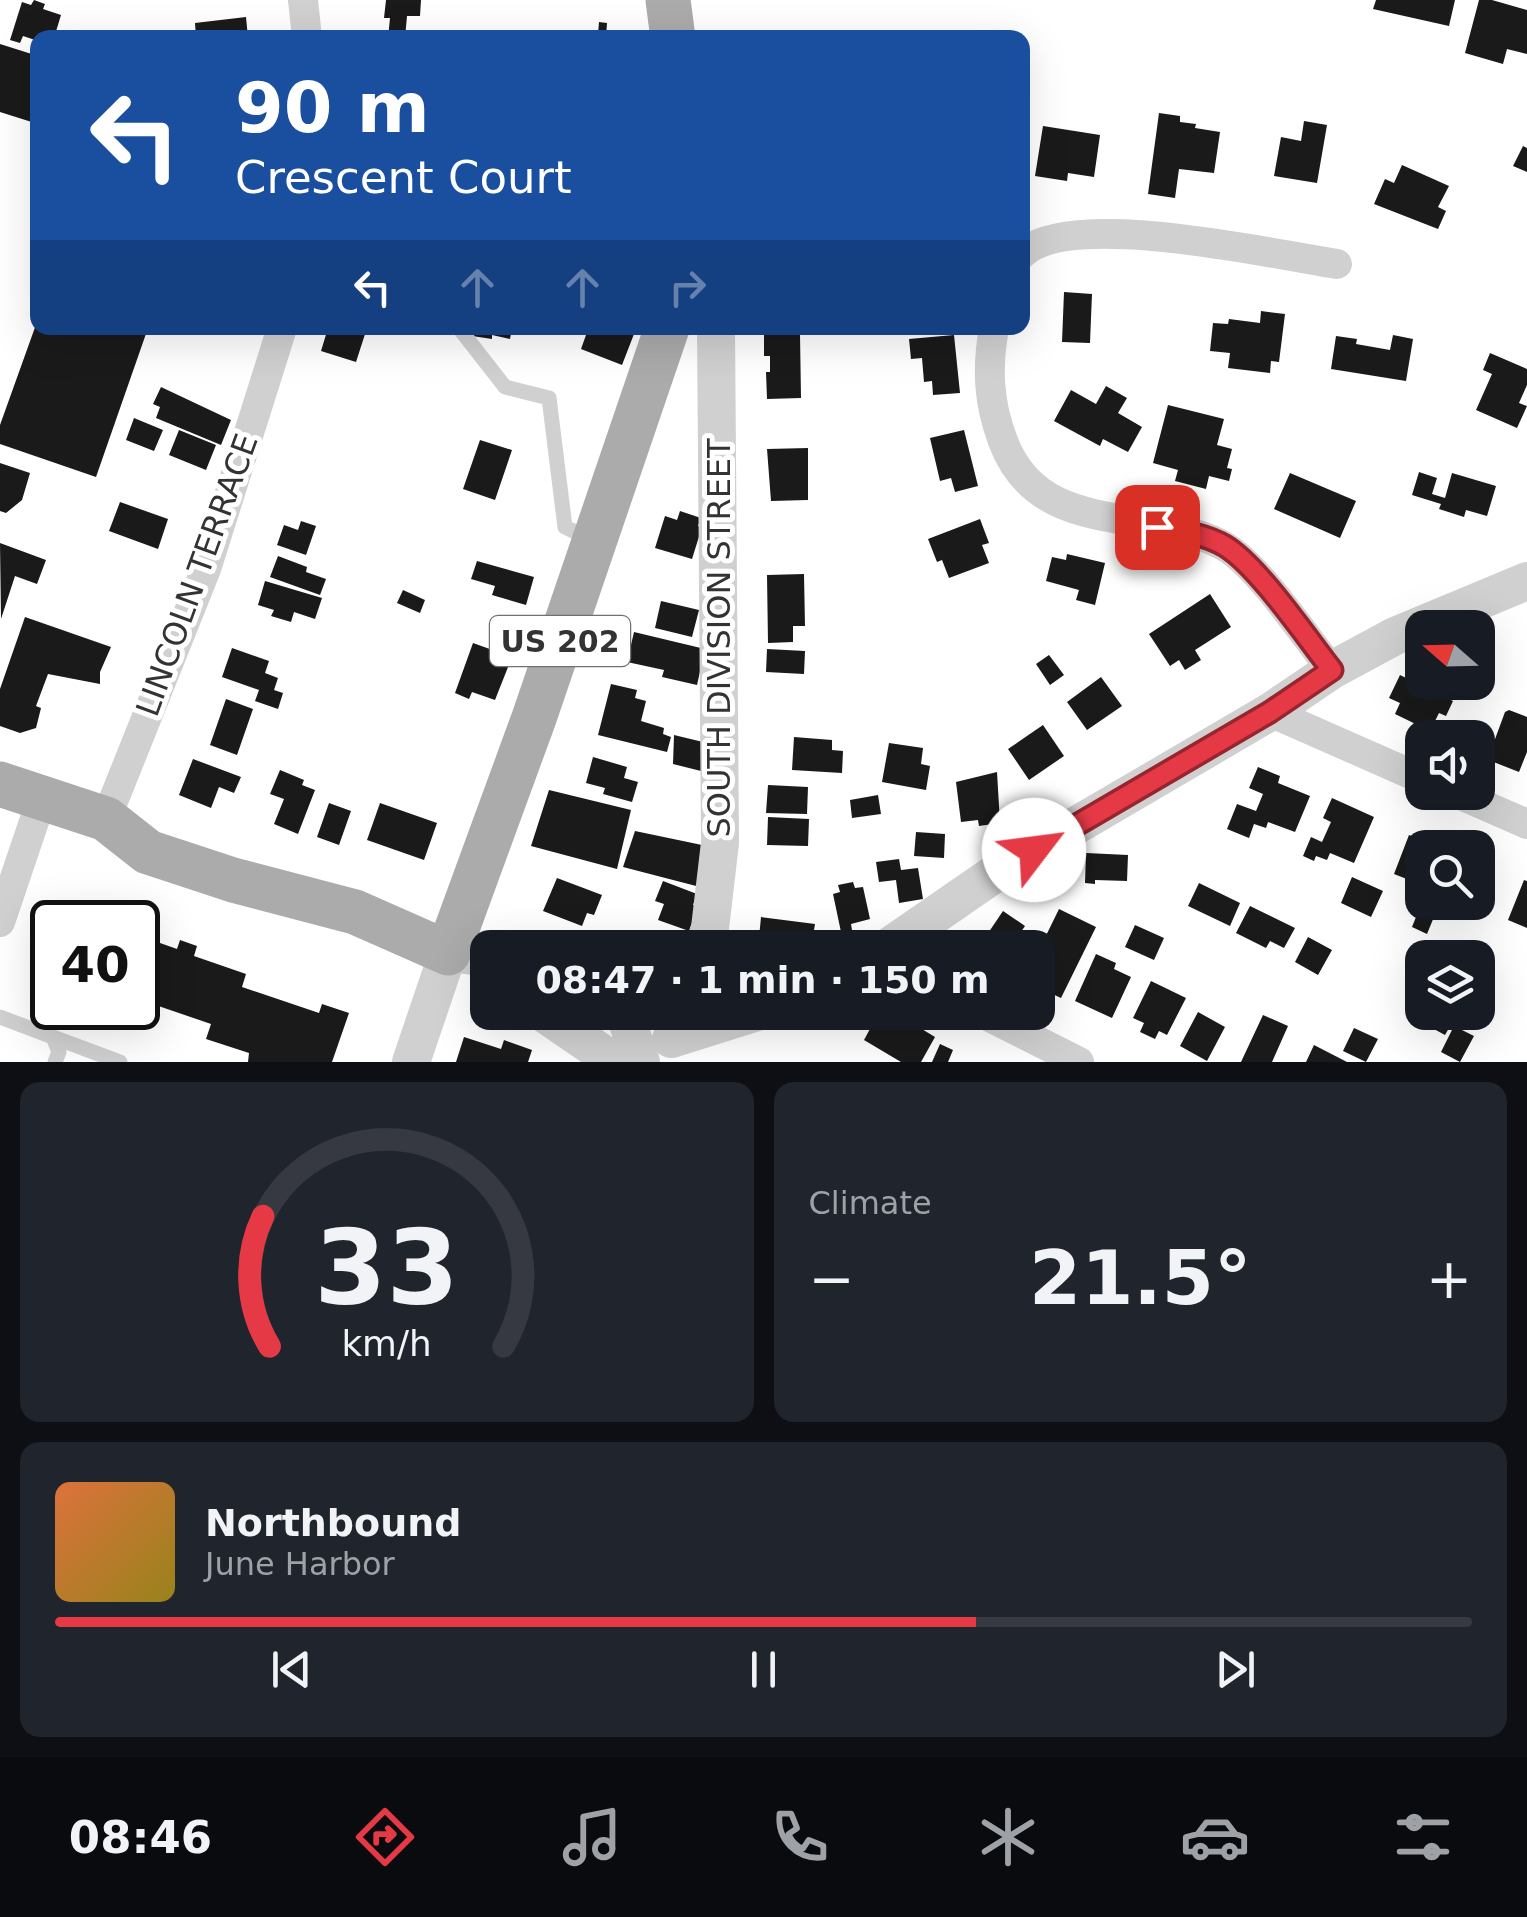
<!DOCTYPE html>
<html lang="en">
<head>
<meta charset="utf-8">
<style>
  body { margin:0; font-family:"DejaVu Sans",sans-serif; background:#20242c; color:#f1f3f6; height:100vh; display:flex; flex-direction:column; font-size:38px; white-space:nowrap }
  * { box-sizing:border-box; margin:0 }
  p { font-size:32px; color:#9ea1a6 }
  .icon { flex:none; width:55px; height:55px; fill:none; stroke:currentColor; stroke-width:2; stroke-linecap:round; stroke-linejoin:round }
  .map { position:relative; height:1062px; overflow:hidden }
  .details { display:flex; flex-direction:column; gap:20px; padding:20px; background:#0d0f14; flex:1 }
  .details>* { flex:none }
  .guide { position:absolute; left:30px; top:30px; width:1000px; height:305px; border-radius:20px; box-shadow:0 10px 40px #0002; background:#1a4fa0; color:#fff; overflow:hidden }
  .needle { width:65px; rotate:290deg }
  .controls { position:absolute; left:1405px; top:610px; display:grid; gap:20px }
  .controls a { display:grid; place-items:center; width:90px; height:90px; border-radius:20px; background:#171b24; box-shadow:0 10px 40px #0002; font-size:50px }
  .speed { position:absolute; left:30px; top:900px; display:flex; gap:20px; font-size:50px; font-weight:700; text-align:center }
  .speed>* { display:grid; place-content:center; width:130px; height:130px; border-radius:50%; background:#171b24; box-shadow:0 10px 40px #0002; line-height:1 }
  .speed .limit { border:5px solid #111; border-radius:15px; background:#fff; color:#111 }
  .pin { position:absolute; display:grid; place-items:center; width:85px; height:85px; color:#fff; margin:-42px; border-radius:20px; box-shadow:0 5px 15px #0006 }
  .me { position:absolute; width:110px; margin:-55px; rotate:60deg; stroke-linejoin:round; filter:drop-shadow(0 0 8px #0008) }
  .turn { display:flex; align-items:center; gap:35px; height:210px; padding:0 40px; font-size:45px }
  .turn .icon { width:130px; height:130px; stroke-width:2.5 }
  .turn b { display:block; font-size:70px; line-height:85px }
  .lanes { display:flex; align-items:center; height:95px; padding:0 40px; background:#0003; justify-content:center; gap:50px; direction:ltr }
  .lanes .off { opacity:.35 }
  .big { font-size:75px; font-weight:700; line-height:1.1 }
  .details .tile { flex:1; display:flex; flex-direction:column; justify-content:center; gap:15px; min-width:0; padding:0 35px; border-radius:20px; background:#20242c }
  .details .dial { align-items:center; gap:0 }
  .dial svg { height:260px; overflow:visible; fill:none; stroke:#363941; stroke-width:7; stroke-linecap:round; text-anchor:middle }
  .dial text { fill:#f1f3f6; stroke:none }
  .song { display:flex; align-items:center; gap:30px }
  .cover { width:120px; height:120px; border-radius:15px; background:linear-gradient(135deg,hsl(20 70% 55%),hsl(50 70% 35%)) }
  .played { height:10px; border-radius:5px; background:linear-gradient(90deg,#e63946 65%,#363941 65%) }
  .keys { display:flex; justify-content:space-around; direction:ltr }
  .heat { display:flex; justify-content:space-between; align-items:center; font-size:55px; direction:ltr }
  .details .tiles { flex:1; display:grid; gap:20px; grid-template-columns:1fr 1fr }
  .tile:last-child { grid-column:span 2 }
  .trip { position:absolute; left:470px; top:930px; width:585px; height:100px; border-radius:20px; background:#171b24; box-shadow:0 10px 40px #0002; font-weight:700; line-height:100px; text-align:center }
  .tabs { display:flex; height:160px; justify-content:space-around; align-items:center; background:#090b0e; color:#9ea1a6 }
  .tabs .icon { width:70px; height:70px }
  .tabs .on { color:#e63946 }
  .tabs b { font-size:45px; color:#f1f3f6 }
  .map>svg:first-child { display:block }
  .building { fill:#1a1a1a }
  .lines { fill:none; stroke-linecap:round; stroke-linejoin:round }
  .service { stroke:#d0d0d0; stroke-width:15 }
  .minor { stroke:#d0d0d0; stroke-width:30 }
  .tertiary { stroke:#d0d0d0; stroke-width:38 }
  .primary { stroke:#ababab; stroke-width:45 }
  .route-casing { stroke:#96252e; stroke-width:25 }
  .route { stroke:#e63946; stroke-width:18 }
  .labels { text-anchor:middle; dominant-baseline:central; stroke-width:10; stroke-linejoin:round; paint-order:stroke }
  .shield { fill:#fff; stroke:#707070; stroke-width:2.5 }
  .shield-label { font-size:30px; font-weight:bold; fill:#333 }
  .street-label { font-size:32px; fill:#333; stroke:#fff }
</style>
</head>
<body>
<div class="map">
<svg width="1527" height="1062" viewBox="0 0 1527 1062">
  <rect width="100%" height="100%" fill="#fff"/>
  <path class="building" d="M34 0 45 4 43 9 61 15 54 38H38V41L23 36 20 43 10 40 22 2 31 5Z
    M386 0H421L420 16H407L405 38H388L390 18H384Z
    M1376 0H1455L1449 26 1373 9Z
    M1479 0H1492L1527 10V54L1507 49 1503 64 1465 53Z
    M246 17 248 38H196L195 23Z
    M599 22 607 23 606 38H580V33L598 34Z
    M0 44 38 56V124L0 112Z
    M1159 113 1180 116V122L1196 124 1195 128 1220 132 1214 173 1179 169 1175 198 1148 194Z
    M1304 121 1327 125 1317 183 1274 176 1281 137 1301 141Z
    M1043 126 1100 135 1094 177 1068 173 1067 181 1035 176Z
    M1523 146 1527 148V172L1513 166Z
    M1402 165 1449 186 1438 207 1446 211 1438 229 1374 204 1385 179 1394 183Z
    M1064 292 1092 294 1090 343 1062 342Z
    M1261 311 1285 314 1279 362 1271 361 1270 373 1228 368 1230 353 1210 351 1213 323 1228 324 1229 319 1260 323Z
    M38 319V328H148L96 477 0 444V425Z
    M328 328H367L356 362 321 351Z
    M474 328H512L510 339 492 335V339L472 336Z
    M581 328H615L634 334 622 365 581 349 586 335 579 333Z
    M764 334H800L801 398 767 399 766 372H770V356H764Z
    M954 335 960 393 933 395 932 381 924 382 922 358 911 359 909 339Z
    M1393 335 1413 339 1406 381 1331 369 1336 336 1357 339 1356 344 1390 350Z
    M1490 353 1527 369V385L1519 403 1527 406 1517 428 1476 410 1492 374 1483 370Z
    M1106 386 1127 398 1118 413 1142 427 1128 452 1103 439 1100 446 1054 421 1071 390 1096 404Z
    M161 387 231 420 221 445 156 418 160 407 153 404Z
    M1168 405 1224 419 1217 445 1232 449 1227 468 1232 469 1229 481 1209 476 1206 489 1175 481 1178 470 1153 463Z
    M134 418 163 430 154 451 126 440Z
    M179 430 216 445 206 470 169 455Z
    M964 430 978 486 955 492 951 478 940 481 930 438Z
    M480 440 512 450 495 500 463 489Z
    M808 448V500L771 501 767 449Z
    M0 463 30 473 22 500 6 513 0 511Z
    M1419 472 1437 478 1432 494 1445 498 1452 473 1496 486 1487 516 1466 510 1464 517 1439 509 1441 504 1412 495Z
    M1290 473 1356 501 1340 538 1274 509Z
    M120 502 168 519 158 549 109 531Z
    M680 511 701 518 698 526 702 527 692 559 655 548 665 516 677 520Z
    M980 519 989 543 982 545 989 563 949 578 942 560 937 562 928 539Z
    M301 521 316 526 306 555 277 545 284 525 298 530Z
    M0 543 46 560 37 584 15 576 1 619Z
    M1067 554 1105 563 1095 605 1076 600 1079 590 1046 581 1052 557 1066 560Z
    M278 556 307 567 306 572 326 579 320 595 270 577Z
    M477 561 534 577 526 605 492 595 495 586 471 579Z
    M804 574 805 626H793V642L768 643 767 575Z
    M265 581 322 598 315 619 294 612 291 622 271 616 274 610 258 605Z
    M403 590 425 600 420 613 397 603Z
    M1210 594 1231 627 1195 650 1201 660 1185 670 1179 660 1170 666 1149 634Z
    M661 601 699 610 692 637 655 628Z
    M25 617 111 647 100 672V684L48 674 36 706 41 708 36 728 20 733 0 726V689Z
    M634 632 705 649 697 685 662 677 664 670 627 662Z
    M473 643 512 657 495 700 472 692 469 699 455 693Z
    M232 648 269 661 265 673 278 678 274 690 283 693 278 709 255 701 259 690 222 677Z
    M767 649 805 651 804 674 766 672Z
    M1049 655 1064 675 1050 685 1036 664Z
    M1400 675 1453 701 1446 716 1439 713 1430 731 1395 714 1400 703 1389 698Z
    M1101 677 1122 706 1087 730 1067 702Z
    M611 684 637 690 635 698 646 701 641 721 664 728 663 734 671 737 667 752 598 735Z
    M226 699 253 709 237 755 210 745Z
    M1509 710 1527 717V752L1519 772 1491 761 1495 752 1491 750 1505 712Z
    M1043 725 1064 756 1029 780 1008 749Z
    M674 735 703 742 701 771 673 764Z
    M794 737 832 740V750L843 751 842 773 792 770Z
    M889 743 923 748 921 764 930 766 926 790 882 782Z
    M593 757 627 767 624 778 638 782 632 802 603 794 605 788 586 783Z
    M193 759 241 777 234 793 219 787 211 808 179 795Z
    M1258 767 1280 776 1278 783 1310 796 1295 832 1268 822 1266 828 1254 824 1249 838 1227 829 1237 804 1256 811 1263 794 1249 788Z
    M280 770 304 780 302 785 315 790 298 834 274 824 284 799 270 794Z
    M997 772 1000 823 979 826 978 820 961 822 956 782Z
    M768 785 808 787 807 814 766 813Z
    M549 790 631 810 617 869 531 846Z
    M878 795 881 814 852 818 850 800Z
    M1332 798 1374 817 1354 863 1330 853 1327 860 1316 856 1314 861 1303 856 1311 837 1322 842 1331 822 1323 818Z
    M329 803 351 811 339 845 317 837Z
    M380 803 437 823 424 860 367 840Z
    M768 817 809 819 808 846 767 845Z
    M635 831 702 845 700 887 623 867Z
    M916 832 945 834 944 858 914 856Z
    M1409 835 1440 847 1422 848V885L1394 874Z
    M1086 853 1128 855 1127 881 1095 880V884L1085 883Z
    M899 859 901 870 918 868 923 899 899 903 896 880 879 882 876 862Z
    M1478 863 1492 869 1477 917 1442 903 1478 902Z
    M1352 877 1383 891 1371 917 1341 903Z
    M557 878 602 895 594 915 587 913 582 926 543 911Z
    M1524 880 1527 881V928L1508 920Z
    M663 881 697 894 693 905 698 906 689 931 658 920 664 904 655 901Z
    M853 882 855 888 863 887 870 919 851 924 852 930 841 932 833 894 840 892 838 885Z
    M1199 883 1240 903 1230 926 1188 906Z
    M1422 902 1438 907 1427 934 1412 927Z
    M1250 906 1295 928 1284 948 1270 941 1266 948 1236 933Z
    M1059 909 1096 927 1061 998 1046 991 1051 982 1041 978 1038 985V952Z
    M1003 911 1025 926 1010 948H978Z
    M761 917 815 924 811 948H758Z
    M138 925 146 928 143 937 177 949 180 940 197 946 194 956 246 974 242 987 319 1013 322 1004 349 1013 332 1062H248L249 1053 206 1039 211 1024 138 999Z
    M1135 925 1164 938 1154 960 1125 947Z
    M1308 937 1332 950 1318 975 1295 962Z
    M1096 954 1116 963 1114 969 1131 977 1112 1018 1075 1001Z
    M1151 981 1186 998 1167 1035 1159 1031 1155 1039 1140 1032 1144 1023 1133 1018Z
    M1198 1012 1225 1027 1207 1061 1180 1046Z
    M1426 1012H1454L1457 1014 1445 1035 1421 1022Z
    M878 1014 898 1024 902 1017 935 1037 921 1062H901L864 1040Z
    M1263 1015 1288 1026 1272 1062H1241Z
    M1454 1026 1474 1036 1460 1062 1441 1052Z
    M1354 1028 1378 1039 1366 1062 1343 1051Z
    M464 1037 501 1049 504 1040 532 1050 528 1062H456Z
    M940 1044 953 1050 948 1062H932Z
    M1314 1045 1347 1062H1306Z"/>
  <g class="lines">
    <path class="service" d="M459 328 505 387 549 398 565 527 592 540
      M0 1017 53 1037 59 1052 55 1062
      M53 1037 120 1062"/>
    <path class="minor" d="M303 0 307 38
      M1022 254C1069 208 1272 254 1337 264
      M994 328C987 367 988 402 1003 441 1039 538 1145 506 1220 544 1256 561 1305 637 1332 670
      M1270 712 1422 779
      M1454 792 1527 824
      M106 819 206 569 282 328
      M0 922 42 798
      M980 1012 1079 1062"/>
    <path class="tertiary" d="M704 948 710 928 720 843 716 328
      M887 948 1000 870 1270 712 1332 670 1395 636 1527 581
      M542 1012 606 1056 622 1062
      M624 1012 641 1062
      M671 1039 757 1012
      M411 1062 448 953 473 956 488 949"/>
    <path class="primary" d="M668 0 673 38
      M0 784 106 819 148 852 233 880 355 912 448 953 534 718 667 328"/>
  </g>
  <g class="lines">
    <defs>
      <path id="route" d="M1034 850 1270 712 1332 670C1306 637 1258 566 1225 546 1205 534 1180 531 1157 527"/>
    </defs>
    <use href="#route" class="route-casing"/>
    <use href="#route" class="route"/>
  </g>
  <g class="labels">
    <rect class="shield" x="490" y="616" width="140" height="50" rx="8"/>
    <g class="shield-label">
      <text x="560" y="641">US 202</text>
    </g>
    <g class="street-label">
      <text transform="translate(197 575) rotate(-70)">LINCOLN TERRACE</text>
      <text transform="translate(719 638) rotate(-90)">SOUTH DIVISION STREET</text>
    </g>
  </g>
</svg>
<div class="controls">
<a><svg class="needle" viewBox="-14 -14 28 28"><path d="M0-13l5 13h-10z" fill="#e53935"/><path d="M0 13l5-13h-10z" fill="#9ea1a6"/></svg></a>
<a><svg class="icon" aria-label="sound" viewBox="0 0 24 24"><path d="M4 9h4l5-4v14l-5-4H4zM17 9q2 3 0 6"/></svg></a>
<a><svg class="icon" aria-label="search" viewBox="0 0 24 24"><circle cx="10" cy="10" r="6"/><path d="M15 15l6 6"/></svg></a>
<a><svg class="icon" aria-label="layers" viewBox="0 0 24 24"><path d="M12 4l9 5-9 5-9-5zM3 14l9 5 9-5"/></svg></a>
</div>
<div class="speed"><div class="limit">40</div></div>
<div class="pin" style="left:1157px;top:527px;background:#d93025"><svg class="icon" aria-label="arrive" viewBox="0 0 24 24"><path d="M6 21V4h12l-3 4 3 4H6"/></svg></div>
<svg class="me" style="left:1034px;top:850px" viewBox="-20 -20 40 40"><circle r="19" fill="#fff"/><path d="M0-13L10 11 0 6-10 11z" fill="#e63946"/></svg>
<div class="trip">08:47 · 1 min · 150 m</div>
<div class="guide">
<div class="turn"><svg class="icon" aria-label="left" viewBox="0 0 24 24"><path d="M17 20v-9H6M10 6l-5 5 5 5"/></svg><div><b>90 m</b>Crescent Court</div></div>
<div class="lanes"><svg class="icon" aria-label="left" viewBox="0 0 24 24"><path d="M17 20v-9H6M10 6l-5 5 5 5"/></svg><svg class="icon off" aria-label="ahead" viewBox="0 0 24 24"><path d="M12 20V5M6 11l6-6 6 6"/></svg><svg class="icon off" aria-label="ahead" viewBox="0 0 24 24"><path d="M12 20V5M6 11l6-6 6 6"/></svg><svg class="icon off" aria-label="right" viewBox="0 0 24 24"><path d="M7 20v-9h11M14 6l5 5-5 5"/></svg></div>
</div>
</div>
<section class="details">
<div class="tiles">
<div class="tile dial"><svg viewBox="0 0 100 80">
<path d="M14 69A42 42 0 1 1 86 69"/>
<path d="M14 69A42 42 0 0 1 12 29" stroke="#e63946"/>
<text x="50" y="56" font-size="32" font-weight="700">33</text>
<text x="50" y="72" font-size="11">km/h</text>
</svg></div>
<div class="tile"><p>Climate</p>
<div class="heat"><a>−</a><b class="big">21.5°</b><a>+</a></div>
</div>
<div class="tile">
<div class="song"><i class="cover"></i><div><b>Northbound</b><p>June Harbor</p></div></div>
<div class="played"></div>
<div class="keys"><svg class="icon" aria-label="previous" viewBox="0 0 24 24"><path d="M18 5L8 12l10 7zM5 5v14"/></svg><svg class="icon" aria-label="pause" viewBox="0 0 24 24"><path d="M8 5v14M16 5v14"/></svg><svg class="icon" aria-label="next" viewBox="0 0 24 24"><path d="M6 5l10 7-10 7zM19 5v14"/></svg></div>
</div>
</div>
</section>
<nav class="tabs">
<b>08:46</b>
<svg class="icon on" aria-label="directions" viewBox="0 0 24 24"><path d="M12 3l9 9-9 9-9-9zM9 14v-3h6M13 9l2 2-2 2"/></svg>
<svg class="icon" aria-label="music" viewBox="0 0 24 24"><path d="M9 18V5l10-2v13"/><circle cx="6" cy="18" r="3"/><circle cx="16" cy="16" r="3"/></svg>
<svg class="icon" aria-label="phone" viewBox="0 0 24 24"><path d="M5 4h4l2 5-3 2q2 4 5 5l2-3 5 2v4C11 20 4 13 5 4z"/></svg>
<svg class="icon" aria-label="climate" viewBox="0 0 24 24"><path d="M12 3v18M4 7l16 10M4 17L20 7"/></svg>
<svg class="icon" aria-label="car" viewBox="0 0 24 24"><path d="M5 17H2v-5l4-1 3-4h7l3 4 3 1v5h-3M9 17h6M6 11h13"/><circle cx="7" cy="17" r="2"/><circle cx="17" cy="17" r="2"/></svg>
<svg class="icon" aria-label="filters" viewBox="0 0 24 24"><path d="M4 7h16M4 17h16"/><circle cx="9" cy="7" r="2"/><circle cx="15" cy="17" r="2"/></svg>
</nav>
</body>
</html>
